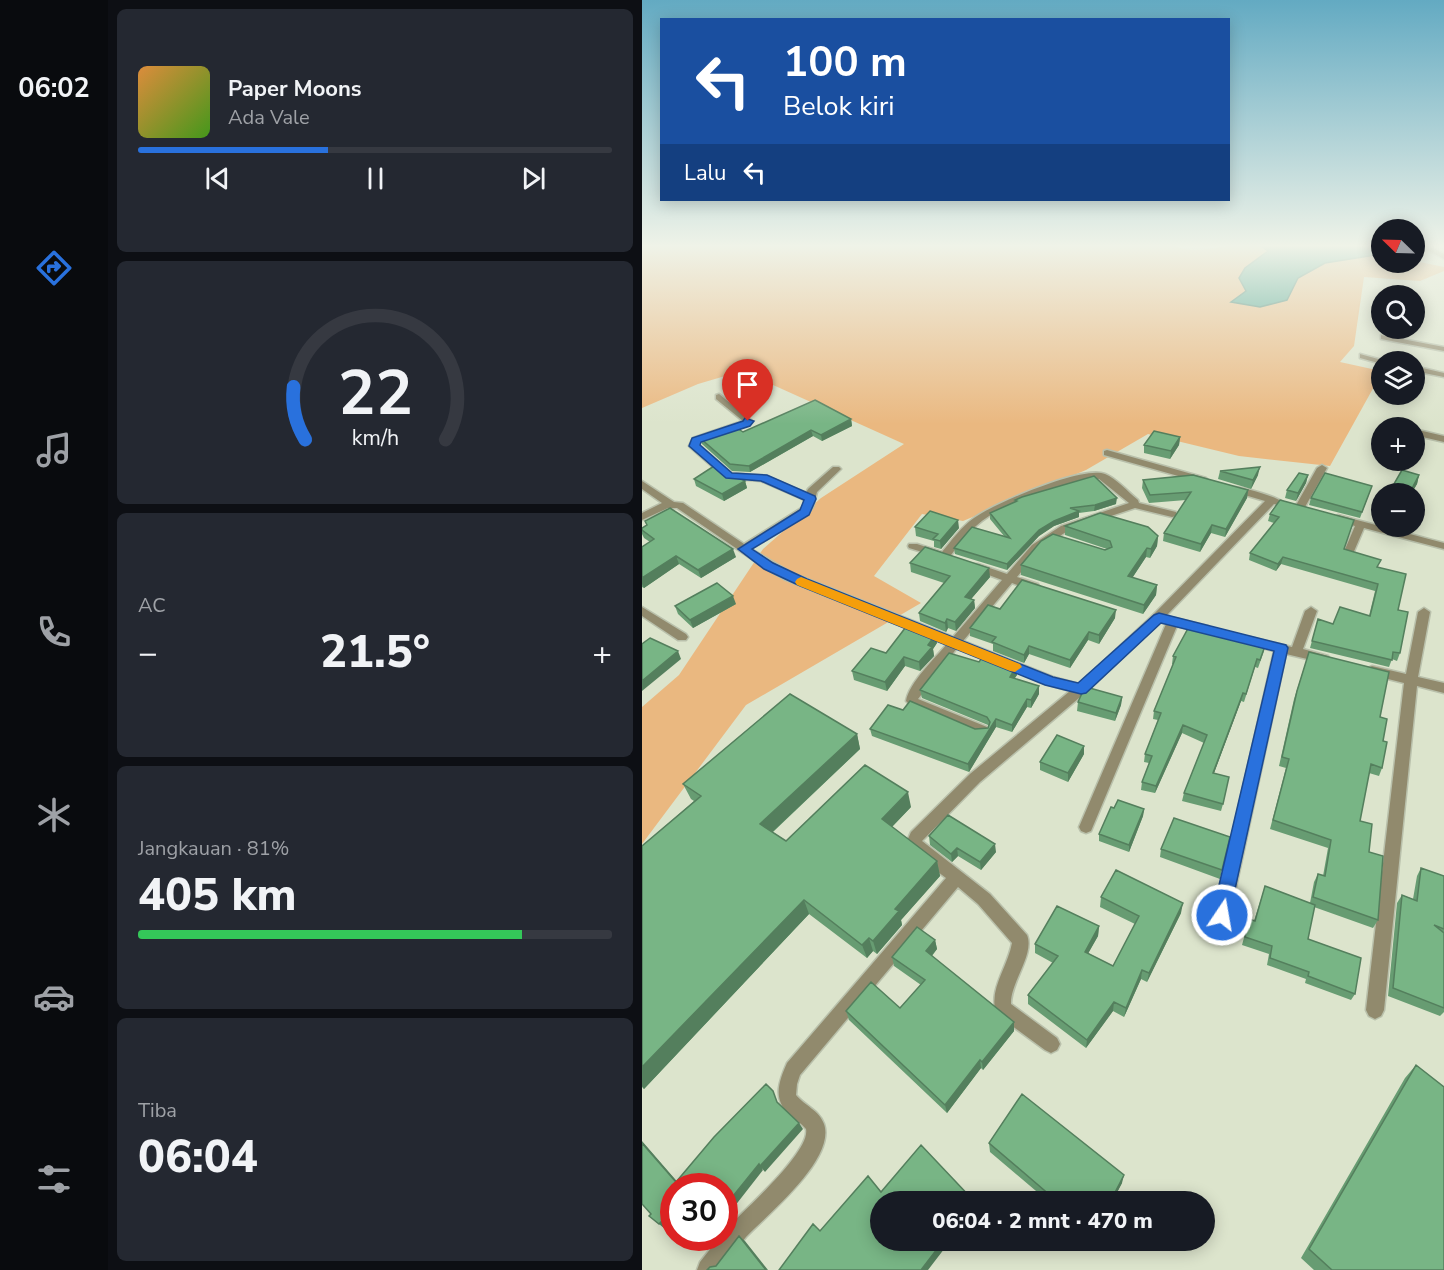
<!DOCTYPE html>
<html lang="id">
<head>
<meta charset="utf-8">
<style>
  body { margin:0; font-family:"Nunito Sans",sans-serif; background:#242831; color:#f1f3f6; height:100vh; display:flex; flex-direction:column; font-size:22px; white-space:nowrap }
  * { box-sizing:border-box; margin:0 }
  p { font-size:20px; color:#9ea1a6 }
  .icon { flex:none; width:33px; height:33px; fill:none; stroke:currentColor; stroke-width:2; stroke-linecap:round; stroke-linejoin:round }
  .map { position:relative; flex:1; overflow:hidden }
  .panel { display:flex; flex-direction:column; gap:9px; padding:9px; background:#0d0f14; width:534px }
  .panel>* { flex:none }
  .guide { position:absolute; left:18px; top:18px; width:570px; height:183px; border-radius:0px; box-shadow:0 3px 15px #0003; background:#1a4fa0; color:#fff; overflow:hidden }
  .needle { width:39px; rotate:293deg }
  .fabs { position:absolute; left:729px; top:219px; display:grid; gap:12px }
  .fabs a { display:grid; place-items:center; width:54px; height:54px; border-radius:50%; background:#171b24; box-shadow:0 3px 15px #0003; font-size:30px }
  .speed { position:absolute; left:18px; top:1173px; display:flex; gap:12px; font-size:30px; font-weight:700; text-align:center }
  .speed>* { display:grid; place-content:center; width:78px; height:78px; border-radius:50%; background:#171b24; box-shadow:0 3px 15px #0003; line-height:1 }
  .speed .limit { border:9px solid #d22; background:#fff; color:#111 }
  .pin { position:absolute; display:grid; place-items:center; width:51px; height:51px; color:#fff; margin:-62px -26px; border-radius:50% 50% 50% 0; rotate:-45deg; box-shadow:0 0 6px #0007 }
  .pin .icon { rotate:45deg }
  .me { position:absolute; width:66px; margin:-33px; rotate:12deg; stroke-linejoin:round; filter:drop-shadow(0 0 4px #0008) }
  .turn { display:flex; align-items:center; gap:21px; height:126px; padding:0 24px; font-size:27px }
  .turn .icon { width:78px; height:78px; stroke-width:2.5 }
  .turn b { display:block; font-size:42px; line-height:51px }
  .then { display:flex; align-items:center; height:57px; padding:0 24px; background:#0003; gap:12px; font-size:22px }
  .big { font-size:45px; font-weight:800; line-height:1.1 }
  .panel .card { flex:1; display:flex; flex-direction:column; justify-content:center; gap:9px; min-width:0; padding:0 21px; border-radius:9px; background:#242831 }
  .panel .dial { align-items:center; gap:0 }
  .dial svg { height:156px; overflow:visible; fill:none; stroke:#363941; stroke-width:7; stroke-linecap:round; text-anchor:middle }
  .dial text { fill:#f1f3f6; stroke:none }
  .song { display:flex; align-items:center; gap:18px }
  .cover { width:72px; height:72px; border-radius:9px; background:linear-gradient(135deg,hsl(30 70% 55%),hsl(100 70% 35%)) }
  .played { height:6px; border-radius:3px; background:linear-gradient(90deg,#2971dd 40%,#363941 40%) }
  .keys { display:flex; justify-content:space-around; direction:ltr }
  .heat { display:flex; justify-content:space-between; align-items:center; font-size:33px; direction:ltr }
  .charge { height:9px; border-radius:4px; background:linear-gradient(90deg,#34c759 81%,#363941 0) }
  .trip { position:absolute; left:228px; top:1191px; width:345px; height:60px; border-radius:30px; background:#171b24; box-shadow:0 3px 15px #0003; font-weight:800; line-height:60px; text-align:center }
  main { display:flex; flex:1; min-height:0 }
  .menu { display:flex; flex-direction:column; width:108px; justify-content:space-around; align-items:center; background:#090b0e; color:#9ea1a6 }
  .menu .icon { width:42px; height:42px }
  .menu .current { color:#2971dd }
  .menu b { font-size:27px; color:#f1f3f6 }
  .map>svg:first-child { display:block }
  .green { fill:#eab880 }
  .water { fill:#3b9b88; stroke:#367a6a; stroke-width:1.5 }
  .lines { fill:none; stroke-linecap:round; stroke-linejoin:round }
  .minor-casing { stroke:#b9c0ab; stroke-width:3 }
  .minor { fill:#918a6d; fill-rule:evenodd }
  .wall { fill:#679c72 }
  .shaded-wall { fill:#547f5d }
  .building { fill:#78b585; stroke:#547f5d; stroke-width:1.5 }
  .route { fill:#2971dd; stroke:#1b4990; stroke-width:1.5 }
  .slow { fill:#f59e0b }
</style>
</head>
<body>
<main>
<nav class="menu">
<b>06:02</b>
<svg class="icon current" aria-label="directions" viewBox="0 0 24 24"><path d="M12 3l9 9-9 9-9-9zM9 14v-3h6M13 9l2 2-2 2"/></svg>
<svg class="icon" aria-label="music" viewBox="0 0 24 24"><path d="M9 18V5l10-2v13"/><circle cx="6" cy="18" r="3"/><circle cx="16" cy="16" r="3"/></svg>
<svg class="icon" aria-label="phone" viewBox="0 0 24 24"><path d="M5 4h4l2 5-3 2q2 4 5 5l2-3 5 2v4C11 20 4 13 5 4z"/></svg>
<svg class="icon" aria-label="climate" viewBox="0 0 24 24"><path d="M12 3v18M4 7l16 10M4 17L20 7"/></svg>
<svg class="icon" aria-label="car" viewBox="0 0 24 24"><path d="M5 17H2v-5l4-1 3-4h7l3 4 3 1v5h-3M9 17h6M6 11h13"/><circle cx="7" cy="17" r="2"/><circle cx="17" cy="17" r="2"/></svg>
<svg class="icon" aria-label="filters" viewBox="0 0 24 24"><path d="M4 7h16M4 17h16"/><circle cx="9" cy="7" r="2"/><circle cx="15" cy="17" r="2"/></svg>
</nav>
<section class="panel">
<div class="card">
<div class="song"><i class="cover"></i><div><b>Paper Moons</b><p>Ada Vale</p></div></div>
<div class="played"></div>
<div class="keys"><svg class="icon" aria-label="previous" viewBox="0 0 24 24"><path d="M18 5L8 12l10 7zM5 5v14"/></svg><svg class="icon" aria-label="pause" viewBox="0 0 24 24"><path d="M8 5v14M16 5v14"/></svg><svg class="icon" aria-label="next" viewBox="0 0 24 24"><path d="M6 5l10 7-10 7zM19 5v14"/></svg></div>
</div>
<div class="card dial"><svg viewBox="0 0 100 80">
<path d="M14 69A42 42 0 1 1 86 69"/>
<path d="M14 69A42 42 0 0 1 8 42" stroke="#2971dd"/>
<text x="50" y="56" font-size="32" font-weight="700">22</text>
<text x="50" y="72" font-size="11">km/h</text>
</svg></div>
<div class="card"><p>AC</p>
<div class="heat"><a>−</a><b class="big">21.5°</b><a>+</a></div>
</div>
<div class="card"><p>Jangkauan · 81%</p><b class="big">405 km</b><div class="charge"></div></div>
<div class="card"><p>Tiba</p><b class="big">06:04</b></div>
</section>
<div class="map">
<svg width="802" height="1270" viewBox="0 0 802 1270">
  <rect width="100%" height="100%" fill="#dce4cc"/>
  <path class="green" d="M0 246H533C560 259 598 235 627 250L603 268 597 278 645 300 656 278 683 263 739 254 740 262 773 261 802 267V271L778 281 722 277 712 346 698 362 739 371V374L688 466 597 456 506 434 444 470 321 521 280 514 232 576 279 603 104 705 0 844V707L37 675 121 549 179 498 262 444 100 371 56 384 0 408Z"/>
  <path class="water" d="M619 246H739V254L683 263 656 278 645 300 618 307 589 302 604 291 597 278 603 268 626 251Z"/>
  <g class="lines">
    <defs>
      <path id="minor" d="M778 246H787L802 254V259Z
        M739 335 802 347V351L739 339Z
        M718 354 747 362H740V364L718 358Z
        M772 366 802 373V377L772 371Z
        M77 394 110 421 107 425 58 442 57 445 89 473 124 476 164 493 166 489 191 467H197L199 469 175 492 171 507 166 514 109 549 150 573 311 637 360 580 328 568 327 566 328 564H336L365 574 390 545 419 526 487 503 457 479 446 478C409 491 364 499 334 526 323 535 315 547 307 558L303 559 267 548 266 546 267 544H275L300 552C310 540 319 527 332 518 351 504 441 465 463 474 474 478 486 492 496 500L497 503 534 512V516L530 517 493 508 427 530 398 549 375 577 396 584 398 587 396 590 392 591 370 583 321 641 411 677 437 684 509 617 623 501 589 491V487C599 486 633 496 641 502L636 505 632 504 524 616 566 626 568 629 562 633 535 626 449 831 444 833 439 831 437 827 524 624 518 622 444 692 338 782 280 841 348 894 385 935C393 954 368 983 369 1004L415 1038 418 1044 415 1050 409 1053 403 1050 355 1015C345 991 366 967 370 943L336 904 316 887 158 1075 155 1084 154 1095C163 1106 177 1110 182 1124 194 1159 126 1214 104 1237 95 1248 87 1259 79 1270H55L58 1262 77 1238H82V1231C99 1213 169 1152 164 1129 159 1123 152 1119 146 1113 130 1098 138 1079 145 1063L304 878 271 853 265 841 269 832 328 774 428 691 404 684 315 648 276 699 345 727 347 731 345 735 340 736 335 735 272 709 264 701C267 683 293 658 305 644L142 579 123 568 35 508H26L0 520V513L20 503 0 489V481L32 502 41 503 102 544 161 507 163 500 119 481 83 478 49 448 47 446 51 438 101 421 74 399V395Z
        M772 429 802 436V442L772 435Z
        M465 450 564 478 566 480 561 483 462 455V451Z
        M680 465 685 468 663 507 658 510 654 509 653 507 675 468Z
        M696 515 802 543V549L722 528 710 556H702L701 554 713 526 692 520 691 518Z
        M0 607 44 634 46 637 44 640H36L0 616Z
        M669 607 675 611 661 649 686 656 688 659 682 663 644 654 588 915 586 920 580 922 574 920 572 915 632 651 604 644 602 641 608 637 650 647 663 611Z
        M782 608 788 612 776 677 802 683V693L775 686 742 1010 739 1016 733 1019 727 1016 724 1010 762 683 726 674 724 671 726 668 730 666 764 674 776 612Z"/>
    </defs>
    <use href="#minor" class="minor-casing"/>
    <use href="#minor" class="minor"/>
  </g>
  <path class="wall" d="M209 419 210 426 180 441 171 436 108 472 90 471 60 444 58 438Z
    M538 437 537 445 528 459 502 453V445Z
    M578 471 616 475 609 489 576 479Z
    M79 473 103 481 105 488 82 501 54 486 52 479Z
    M666 475 664 483 654 501 643 498 645 490Z
    M777 475 775 484 769 494H747L749 489Z
    M501 480 606 490 605 498 583 537 569 533 558 552 521 541 522 533 544 500 507 503 500 488Z
    M730 486 718 518 667 505 669 498Z
    M373 500 474 504 452 511 437 513V517L412 526 397 536 365 570 313 554 312 548 362 536 348 519V513L373 502Z
    M638 500 702 549 736 567 756 610 758 653 755 661 750 659 747 667 668 648 676 619 691 624 727 616 733 591 639 564 634 571 607 560 608 553 632 523 626 521 628 514Z
    M3 521 94 557 59 578 37 564 2 588 0 587V547L8 542 2 538 0 534V528L5 525Z
    M423 526 516 536 515 546 508 558 504 557 490 578 515 585 514 595 501 614 379 575V565L465 549 423 535Z
    M273 527 317 528 299 549 292 547V541L274 536Z
    M268 563 348 577 329 599 332 600 333 608 314 631 306 628 304 632 278 621 277 613 302 583 269 572Z
    M94 604 51 628 36 614 33 606Z
    M358 609 473 618 457 644 446 640 428 668 387 654 382 663 351 651V644L328 636V628Z
    M295 643 291 649 292 656 278 671 263 666 245 691 212 680 210 671 244 653Z
    M622 651 616 668 613 667 602 702 599 701 572 773 581 804 579 811 540 801 542 793 562 743 540 733 513 793 499 790 500 782 507 763 502 762 503 754 516 720 511 719 512 711 531 664H530L531 656Z
    M667 652 738 717 741 741 740 768 737 776 727 773 718 821 727 852 736 920 731 928 672 907 666 939 713 994 709 1000 663 983 664 979 625 965 627 954 600 945 607 919 612 921 623 886 668 903 672 882 676 874 681 876 686 848 628 829 644 768 637 766 652 699Z
    M375 675 372 679 397 686V694L389 708 385 707 370 732 354 727 327 772 230 736 228 729 261 710 333 729 346 728 347 727 346 725 280 698 278 690Z
    M480 697 479 705 473 721 435 711 436 702Z
    M215 734 218 749 131 832 144 841 269 807 250 827 295 861 298 876 259 920 260 925 235 954 231 951 225 958 167 914 2 1089 0 1087V846L52 801 49 799 41 784Z
    M442 746V754L426 782 398 770V762Z
    M472 808 502 809 501 816 487 852 457 841V834Z
    M287 836 354 852 339 870 316 856 310 862 288 845Z
    M519 849 580 870 578 879 518 857Z
    M779 868 802 876V1012L798 1016 746 996 755 903 760 895 771 899 775 876Z
    M459 897 539 913 505 982 499 979 482 1017 471 1011 444 1048 386 1004V995L411 963 393 953V944L457 926 456 936 446 953 471 966 493 924 458 907Z
    M293 940 295 949 290 956 372 1031 341 1070 339 1068 305 1113 207 1020 204 1011 258 1008 279 985 252 966 250 957Z
    M774 1065 802 1270H672L659 1258 763 1078Z
    M347 1143 480 1183 470 1202H407L348 1152Z"/>
  <path class="shaded-wall" d="M209 419 210 426 180 441 179 435Z
    M169 430 171 436 108 472 107 466Z
    M538 437 537 445 528 459 529 451Z
    M618 467 616 475 609 489 611 480Z
    M666 475 664 483 654 501 656 493Z
    M777 475 775 484 769 494H767Z
    M103 481 105 488 82 501 80 494Z
    M606 490 605 498 583 537 584 529Z
    M475 498 474 504 452 511 453 505Z
    M437 511V517L412 526 397 536 365 570V564L397 530 412 521Z
    M316 520 317 528 299 549 298 541Z
    M570 525 569 533 558 552 559 544Z
    M516 536 515 546 508 558 509 549Z
    M505 548 504 557 485 586 486 576Z
    M91 549 94 557 59 578 56 570Z
    M34 556 37 564 2 588 0 584V578Z
    M641 557 639 564 634 571 636 564Z
    M347 568 348 577 324 605 323 597Z
    M515 585 514 595 501 614 502 605Z
    M91 596 94 604 51 628 48 620Z
    M332 600 333 608 314 631 313 622Z
    M474 610 473 618 457 644V635Z
    M305 619 306 628 304 632 303 623Z
    M447 632 446 640 428 668V660Z
    M294 634 295 643 291 649 292 656 278 671 277 662 286 645Z
    M387 646V654L382 663V655Z
    M36 651 39 659 0 691V681Z
    M262 657 263 666 245 691 243 682Z
    M374 667 375 675 368 685V677Z
    M397 686V694L389 708V700Z
    M601 693 599 701 569 781 571 773Z
    M480 697 479 705 473 721 474 713Z
    M385 699V707L370 732V725Z
    M354 719V727L327 772 326 764Z
    M541 725 540 733 513 793 514 786Z
    M215 734 218 749 124 838 118 824Z
    M442 746V754L426 782V773Z
    M266 792 269 807 243 834 240 819Z
    M502 809 501 816 487 852V845Z
    M353 844 354 852 339 870 338 862Z
    M315 848 316 856 310 862 309 854Z
    M295 861 298 876 259 920 260 925 235 954 231 941 253 909Z
    M162 900 167 914 2 1089 0 1086V1067Z
    M541 903 539 913 505 982 507 973Z
    M457 926 456 936 442 961 443 952Z
    M227 938 231 951 225 958 220 945Z
    M293 940 295 949 286 960 284 951Z
    M500 970 499 979 482 1017 484 1008Z
    M472 1002 471 1011 444 1048 445 1040Z
    M372 1022V1031L341 1070 340 1062Z
    M338 1060 339 1068 305 1113 303 1105Z
    M157 1123 161 1129 123 1172 118 1166Z
    M0 1141 39 1186 34 1182 0 1143Z
    M117 1164 121 1170 89 1211 83 1206Z
    M482 1175 480 1183 470 1202H468Z
    M56 1180 62 1186H51Z
    M32 1208V1220L23 1229 17 1224Z
    M97 1236 103 1241 126 1270H124Z
    M302 1240H309L286 1270H279Z"/>
  <path class="building" d="M173 400 209 419 179 435 169 430 107 466 88 464 58 438 92 426 101 432Z
    M512 431 538 437 529 451 502 445Z
    M72 466 79 473 90 474 103 481 80 494 52 479Z
    M618 467 611 480 578 471Z
    M760 470 777 475 767 494H762L749 489Z
    M657 473 666 475 656 493 645 490Z
    M683 473 730 486 720 512 669 498Z
    M551 475 606 490 584 529 570 525 559 544 522 533 549 492 508 495 501 480Z
    M452 476 475 498 453 505 428 508 437 511 412 521 397 530 365 564 312 548 330 527 368 538 348 513 375 501 373 500 380 497Z
    M638 500 712 520 702 549 739 560 735 567 764 574 756 610 766 612 758 653 751 652 750 660 670 641 676 619 691 624 698 607 728 616 736 584 641 557 636 564 608 553 637 517 628 514Z
    M28 508 91 549 56 570 34 556 0 578V547L12 539 0 530V528L5 525 3 521Z
    M288 511 316 520 298 541 291 539 296 534 273 527Z
    M458 513 506 527 516 536 509 549 505 548 486 576 515 585 502 605 379 565 399 541 411 534 463 550 470 547 468 541 423 526Z
    M283 547 347 568 323 597 332 600 313 622 305 619 303 623 277 613 308 576 268 563Z
    M380 580 474 610 457 635 447 632 428 660 387 646 382 655 350 642 354 637 328 628 346 605 358 609Z
    M75 583 91 596 48 620 33 606Z
    M267 623 294 634 286 645 290 647 277 662 262 657 243 682 210 671 229 648 244 653Z
    M549 623 624 643 618 660 615 659 604 694 601 693 571 773 587 777 581 804 542 793 565 735 541 725 514 786 500 782 510 756 503 754 519 713 512 711 534 657 531 656Z
    M8 638 36 651 0 681V644Z
    M667 652 747 672 738 717 745 719 741 741 745 742 740 768 729 764 718 821 730 824 727 852 741 856 736 920 671 897 676 874 683 876 689 840 631 820 647 759 640 757 655 691Z
    M307 653 337 662 343 654 374 667 368 677 397 686 389 700 385 699 370 725 354 719 326 764 228 729 246 705 261 710 268 701 333 729 346 728 348 722 345 717 278 690Z
    M444 687 480 697 474 713 436 702 442 689Z
    M148 694 215 734 118 824 144 841 223 765 266 792 240 819 295 861 253 909 257 911 231 941 227 938 220 945 162 900 0 1067V846L59 796 41 784Z
    M415 735 442 746 426 773 398 762Z
    M476 800 502 809 487 845 457 834 469 807 472 808Z
    M306 815 353 844 338 862 315 848 309 854 287 836Z
    M532 818 588 837 580 870 519 849Z
    M779 868 802 876V929L792 925 802 933V1008L751 988 760 895 775 901Z
    M474 870 541 903 507 973 500 970 484 1008 472 1002 445 1040 386 995 416 956 393 944 415 906 457 926 443 952 471 966 497 916 459 897Z
    M623 886 673 905 666 939 719 958 713 994 666 976 667 972 628 958 630 946 603 937 607 919 613 921Z
    M275 927 293 940 284 951 372 1022 340 1062 338 1060 303 1105 204 1011 229 982 258 1008 283 980 250 957Z
    M774 1065 802 1087V1270H690L667 1249Z
    M124 1084 131 1091 135 1102 157 1123 118 1166 117 1164 83 1206 82 1205V1186H63L56 1180 51 1186H32V1208L17 1224 7 1216 9 1214 0 1204V1143L34 1182 72 1137Z
    M380 1094 482 1175 468 1202H416L347 1143Z
    M279 1145 332 1201 238 1202V1240H302L279 1270H137L171 1224 178 1231 226 1176 239 1192Z
    M97 1236 124 1270H65L68 1267 74 1266Z"/>
  <linearGradient id="sky" x2="0" y2="1"><stop stop-color="#63aac2"/><stop offset="0.58" stop-color="#eff3e8"/><stop offset="1" stop-color="#eff3e8" stop-opacity="0"/></linearGradient>
  <rect width="802" height="424" fill="url(#sky)"/>
  <path class="route" d="M103 418 112 421 108 426 59 442 58 445 90 473 125 475 173 496 174 499 167 515 110 549 131 563 165 579 411 677 436 683 512 615 517 613 644 645 646 648 586 921 580 923 573 921 570 915 632 651 519 623 444 693 439 694 403 685 156 585 122 569 96 549 158 510 162 500 119 481 84 478 47 446 50 438 101 421Z"/>
  <path class="slow" d="M159 577 378 664 380 667 373 672 368 671 155 585 153 582 155 579Z"/>
</svg>
<div class="fabs">
<a><svg class="needle" viewBox="-14 -14 28 28"><path d="M0-13l5 13h-10z" fill="#e53935"/><path d="M0 13l5-13h-10z" fill="#9ea1a6"/></svg></a>
<a><svg class="icon" aria-label="search" viewBox="0 0 24 24"><circle cx="10" cy="10" r="6"/><path d="M15 15l6 6"/></svg></a>
<a><svg class="icon" aria-label="layers" viewBox="0 0 24 24"><path d="M12 4l9 5-9 5-9-5zM3 14l9 5 9-5"/></svg></a>
<a>+</a>
<a>−</a>
</div>
<div class="speed"><div class="limit">30</div></div>
<div class="pin" style="left:106px;top:421px;background:#d93025"><svg class="icon" aria-label="arrive" viewBox="0 0 24 24"><path d="M6 21V4h12l-3 4 3 4H6"/></svg></div>
<svg class="me" style="left:580px;top:915px" viewBox="-20 -20 40 40"><circle r="17" fill="#2971dd" stroke="#fff" stroke-width="3"/><path d="M0-11L8 9 0 5-8 9z" fill="#fff"/></svg>
<div class="trip">06:04 · 2 mnt · 470 m</div>
<div class="guide">
<div class="turn"><svg class="icon" aria-label="left" viewBox="0 0 24 24"><path d="M17 20v-9H6M10 6l-5 5 5 5"/></svg><div><b>100 m</b>Belok kiri</div></div>
<div class="then">Lalu<svg class="icon" aria-label="left" viewBox="0 0 24 24"><path d="M17 20v-9H6M10 6l-5 5 5 5"/></svg></div>
</div>
</div>
</main>
</body>
</html>
